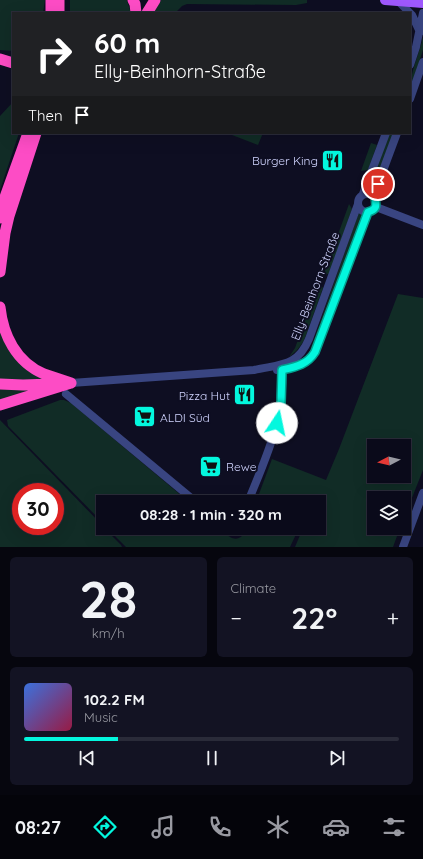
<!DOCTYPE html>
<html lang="en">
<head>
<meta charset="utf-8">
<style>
  body { margin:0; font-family:Quicksand,sans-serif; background:#131323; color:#f1f3f6; height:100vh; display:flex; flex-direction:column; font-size:15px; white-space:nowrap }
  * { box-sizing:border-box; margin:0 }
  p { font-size:13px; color:#999aa2 }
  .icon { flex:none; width:22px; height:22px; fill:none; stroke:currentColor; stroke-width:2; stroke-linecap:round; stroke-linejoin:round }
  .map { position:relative; height:547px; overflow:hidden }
  .drawer { display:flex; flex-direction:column; gap:10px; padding:10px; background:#06060e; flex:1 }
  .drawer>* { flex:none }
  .guide { position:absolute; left:12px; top:12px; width:399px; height:122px; border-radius:0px; box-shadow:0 4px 16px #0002,0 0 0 1px #2a2b39; background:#202124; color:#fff; overflow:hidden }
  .needle { width:26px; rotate:263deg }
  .fabs { position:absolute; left:367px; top:439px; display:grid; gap:8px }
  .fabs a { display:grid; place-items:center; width:44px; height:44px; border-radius:0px; background:#0a0a1a; box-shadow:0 4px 16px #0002,0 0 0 1px #2a2b39; font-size:20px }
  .speed { position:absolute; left:12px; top:483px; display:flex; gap:8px; font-size:20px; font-weight:700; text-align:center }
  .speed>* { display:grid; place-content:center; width:52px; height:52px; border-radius:50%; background:#0a0a1a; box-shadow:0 4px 16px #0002,0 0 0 1px #2a2b39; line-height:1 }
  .speed .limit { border:6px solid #d22; background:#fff; color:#111 }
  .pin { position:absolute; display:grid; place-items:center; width:34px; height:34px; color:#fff; margin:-17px; border:2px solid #fff; border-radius:50%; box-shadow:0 1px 4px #0007 }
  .me { position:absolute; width:44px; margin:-22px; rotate:11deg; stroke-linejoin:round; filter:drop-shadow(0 0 3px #0008) }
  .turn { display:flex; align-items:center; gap:14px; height:84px; padding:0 16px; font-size:18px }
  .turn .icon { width:52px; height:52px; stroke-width:2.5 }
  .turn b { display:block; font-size:28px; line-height:34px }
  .then { display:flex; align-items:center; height:38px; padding:0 16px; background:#0003; gap:8px; font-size:15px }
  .big { font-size:30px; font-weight:800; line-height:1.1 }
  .drawer .card { flex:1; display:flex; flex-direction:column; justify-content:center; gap:6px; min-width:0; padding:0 14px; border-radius:6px; background:#131323 }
  .drawer .dial { align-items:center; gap:0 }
  .dial b { font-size:52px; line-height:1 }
  .song { display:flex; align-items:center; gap:12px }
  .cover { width:48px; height:48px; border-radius:6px; background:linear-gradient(135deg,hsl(220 70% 55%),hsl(340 70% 35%)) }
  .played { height:4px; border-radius:2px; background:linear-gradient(90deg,#03f7de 25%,#2a2b39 25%) }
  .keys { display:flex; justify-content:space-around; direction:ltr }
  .heat { display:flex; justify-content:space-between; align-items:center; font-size:22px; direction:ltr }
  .drawer .tiles { flex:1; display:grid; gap:10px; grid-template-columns:1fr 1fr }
  .card:last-child { grid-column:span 2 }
  .trip { position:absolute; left:96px; top:495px; width:230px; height:40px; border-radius:0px; background:#0a0a1a; box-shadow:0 4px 16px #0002,0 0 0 1px #2a2b39; font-weight:800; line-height:40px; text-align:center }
  .tab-bar { display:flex; height:64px; justify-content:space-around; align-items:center; background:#04040a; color:#999aa2 }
  .tab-bar .icon { width:28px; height:28px }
  .tab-bar .on { color:#03f7de }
  .tab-bar b { font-size:18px; color:#f1f3f6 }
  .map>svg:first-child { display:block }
  .green { fill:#112c26; fill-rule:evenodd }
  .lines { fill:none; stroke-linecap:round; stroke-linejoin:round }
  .minor { stroke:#394581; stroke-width:8 }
  .major { stroke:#9e58fd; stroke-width:10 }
  .highway { stroke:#fd4cc5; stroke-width:11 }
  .route-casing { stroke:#02a190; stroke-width:10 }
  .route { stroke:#03f7de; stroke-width:7 }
  .labels { text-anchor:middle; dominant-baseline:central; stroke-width:4; stroke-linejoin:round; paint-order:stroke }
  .poi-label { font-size:12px; fill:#d0d4fe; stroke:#0e0e22; text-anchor:end }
  .street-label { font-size:12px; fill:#d0d4fe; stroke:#0e0e22 }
</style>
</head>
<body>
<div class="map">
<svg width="423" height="547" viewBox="0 0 423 547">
  <rect width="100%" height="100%" fill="#0e0e22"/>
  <path class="green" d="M0 0H45L43 13H13V51L0 50Z
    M70 0H127L130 10V13H70Z
    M161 0H307V3L296 5 187 4 182 6 175 13H151Z
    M423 37V50L410 90C410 72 419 55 423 37Z
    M13 102V133H19L0 190V116Z
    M233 133H263L258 145 232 135Z
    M391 133 393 138 377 182 371 180 389 135Z
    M371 143 377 145 368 170 361 171Z
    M349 204 352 209 330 273 323 276Z
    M359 212 364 214 313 351 308 356Z
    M319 283 323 288 305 338C301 346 296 352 289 357L295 348Z
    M398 294 423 298V470L404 518V498H374V528H400L393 547H295L303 528H319V502H315L318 495 314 502H256L272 459 326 480 339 449ZM374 446H404V476H374Z
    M0 329 46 378 39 381 0 379Z
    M0 388 37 389 0 402Z
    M60 400H64L71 403 189 502H103V523L8 426 7 420Z
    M0 420 103 526V528H104L121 545 122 547H0ZM21 492H55V526H21Z
    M107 528H220C223 531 227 535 230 537 238 542 245 535 247 528H299L290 547H126Z"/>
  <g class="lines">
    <path class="minor" d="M398 1 412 15 420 32
      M410 65 416 47 423 13
      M410 99 423 62
      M358 203a9 9 0 1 1 18 0a9 9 0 1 1-18 0Z
      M363 194 386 133
      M375 197 378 184 397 133
      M376 207 423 225
      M277 370C292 369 306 365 315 352L368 212
      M71 383 254 370C281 364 297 367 309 339L358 204
      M66 394 196 502
      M248 502C265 459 288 413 281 365
      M228 528 232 530 238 528
      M403 547 423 493"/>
    <path class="major" d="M385 0 423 3"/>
    <path class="highway" d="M133 0 135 4 136 13
      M51 13V0
      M59 13V0
      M147 13 155 0
      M0 59 13 63
      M0 218 5 197 28 133
      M0 272 5 233 9 216 36 133
      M0 307C3 335 16 362 44 374 53 377 62 380 71 383
      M0 384 23 385 52 384
      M0 405 71 383"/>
  </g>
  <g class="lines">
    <defs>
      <path id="route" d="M277 423 281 403 282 370C295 367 307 365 315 352L368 212C378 209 376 205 375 197 374 194 377 188 378 184"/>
    </defs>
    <use href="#route" class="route-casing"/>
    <use href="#route" class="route"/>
  </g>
  <defs>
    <symbol id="restaurant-square" viewBox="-11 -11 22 22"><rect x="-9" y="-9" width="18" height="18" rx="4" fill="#03f7de" stroke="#0e0e22"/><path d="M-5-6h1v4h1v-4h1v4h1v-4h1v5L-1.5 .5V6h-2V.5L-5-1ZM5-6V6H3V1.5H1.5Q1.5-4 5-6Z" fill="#111"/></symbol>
    <symbol id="supermarket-square" viewBox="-11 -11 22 22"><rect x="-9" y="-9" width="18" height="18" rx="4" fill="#03f7de" stroke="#0e0e22"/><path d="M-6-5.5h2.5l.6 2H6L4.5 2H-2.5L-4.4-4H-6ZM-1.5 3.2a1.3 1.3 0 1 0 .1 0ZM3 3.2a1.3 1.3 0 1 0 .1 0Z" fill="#111"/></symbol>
  </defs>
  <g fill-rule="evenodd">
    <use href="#restaurant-square" x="320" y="148" width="25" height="25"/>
    <use href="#restaurant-square" x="232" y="382" width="25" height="25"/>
    <use href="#supermarket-square" x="132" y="404" width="25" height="25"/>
    <use href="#supermarket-square" x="198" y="454" width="25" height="25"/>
  </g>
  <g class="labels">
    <g class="poi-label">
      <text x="318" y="160">Burger King</text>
      <text x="230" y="395">Pizza Hut</text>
      <text x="160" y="417" text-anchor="start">ALDI Süd</text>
      <text x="226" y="466" text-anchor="start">Rewe</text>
    </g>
    <g class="street-label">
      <text transform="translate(315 286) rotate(-69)">Elly-Beinhorn-Straße</text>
    </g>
  </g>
</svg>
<div class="fabs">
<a><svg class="needle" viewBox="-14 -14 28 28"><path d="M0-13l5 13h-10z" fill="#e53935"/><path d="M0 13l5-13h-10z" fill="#999aa2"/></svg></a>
<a><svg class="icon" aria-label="layers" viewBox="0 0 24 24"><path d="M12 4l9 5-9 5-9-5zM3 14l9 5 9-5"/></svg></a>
</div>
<div class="speed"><div class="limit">30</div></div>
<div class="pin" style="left:378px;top:184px;background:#d93025"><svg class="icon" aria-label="arrive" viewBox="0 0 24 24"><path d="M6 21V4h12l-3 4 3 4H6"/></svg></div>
<svg class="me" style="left:277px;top:423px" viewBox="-20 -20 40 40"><circle r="19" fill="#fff"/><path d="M0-13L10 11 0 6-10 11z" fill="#03f7de"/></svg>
<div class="trip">08:28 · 1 min · 320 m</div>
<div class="guide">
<div class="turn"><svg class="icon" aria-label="right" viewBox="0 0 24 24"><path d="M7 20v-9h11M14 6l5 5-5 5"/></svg><div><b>60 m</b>Elly-Beinhorn-Straße</div></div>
<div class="then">Then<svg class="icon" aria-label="arrive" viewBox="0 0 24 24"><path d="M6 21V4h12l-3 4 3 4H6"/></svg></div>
</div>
</div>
<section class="drawer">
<div class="tiles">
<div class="card dial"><b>28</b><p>km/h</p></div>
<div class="card"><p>Climate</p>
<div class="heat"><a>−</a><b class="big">22°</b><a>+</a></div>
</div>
<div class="card">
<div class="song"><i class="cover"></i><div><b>102.2 FM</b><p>Music</p></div></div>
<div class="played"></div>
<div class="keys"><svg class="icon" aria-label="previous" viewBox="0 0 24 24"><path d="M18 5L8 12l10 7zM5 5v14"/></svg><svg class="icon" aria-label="pause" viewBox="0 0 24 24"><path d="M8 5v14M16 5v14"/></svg><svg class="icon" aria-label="next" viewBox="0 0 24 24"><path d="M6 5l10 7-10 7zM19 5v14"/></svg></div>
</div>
</div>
</section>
<nav class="tab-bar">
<b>08:27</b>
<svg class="icon on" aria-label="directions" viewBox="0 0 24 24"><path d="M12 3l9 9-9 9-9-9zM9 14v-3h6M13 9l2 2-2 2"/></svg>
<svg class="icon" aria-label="music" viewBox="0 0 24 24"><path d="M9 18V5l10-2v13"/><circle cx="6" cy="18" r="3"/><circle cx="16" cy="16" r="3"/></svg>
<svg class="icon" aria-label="phone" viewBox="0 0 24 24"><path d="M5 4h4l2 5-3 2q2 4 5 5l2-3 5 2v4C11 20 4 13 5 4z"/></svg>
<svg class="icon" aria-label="climate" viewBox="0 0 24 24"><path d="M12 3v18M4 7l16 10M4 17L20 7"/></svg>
<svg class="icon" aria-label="car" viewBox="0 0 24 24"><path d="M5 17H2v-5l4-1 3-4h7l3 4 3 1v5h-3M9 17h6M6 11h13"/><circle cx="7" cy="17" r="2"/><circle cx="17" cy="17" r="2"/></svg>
<svg class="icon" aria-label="filters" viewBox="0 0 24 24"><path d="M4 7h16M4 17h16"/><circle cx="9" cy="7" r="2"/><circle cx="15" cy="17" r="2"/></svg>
</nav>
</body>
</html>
